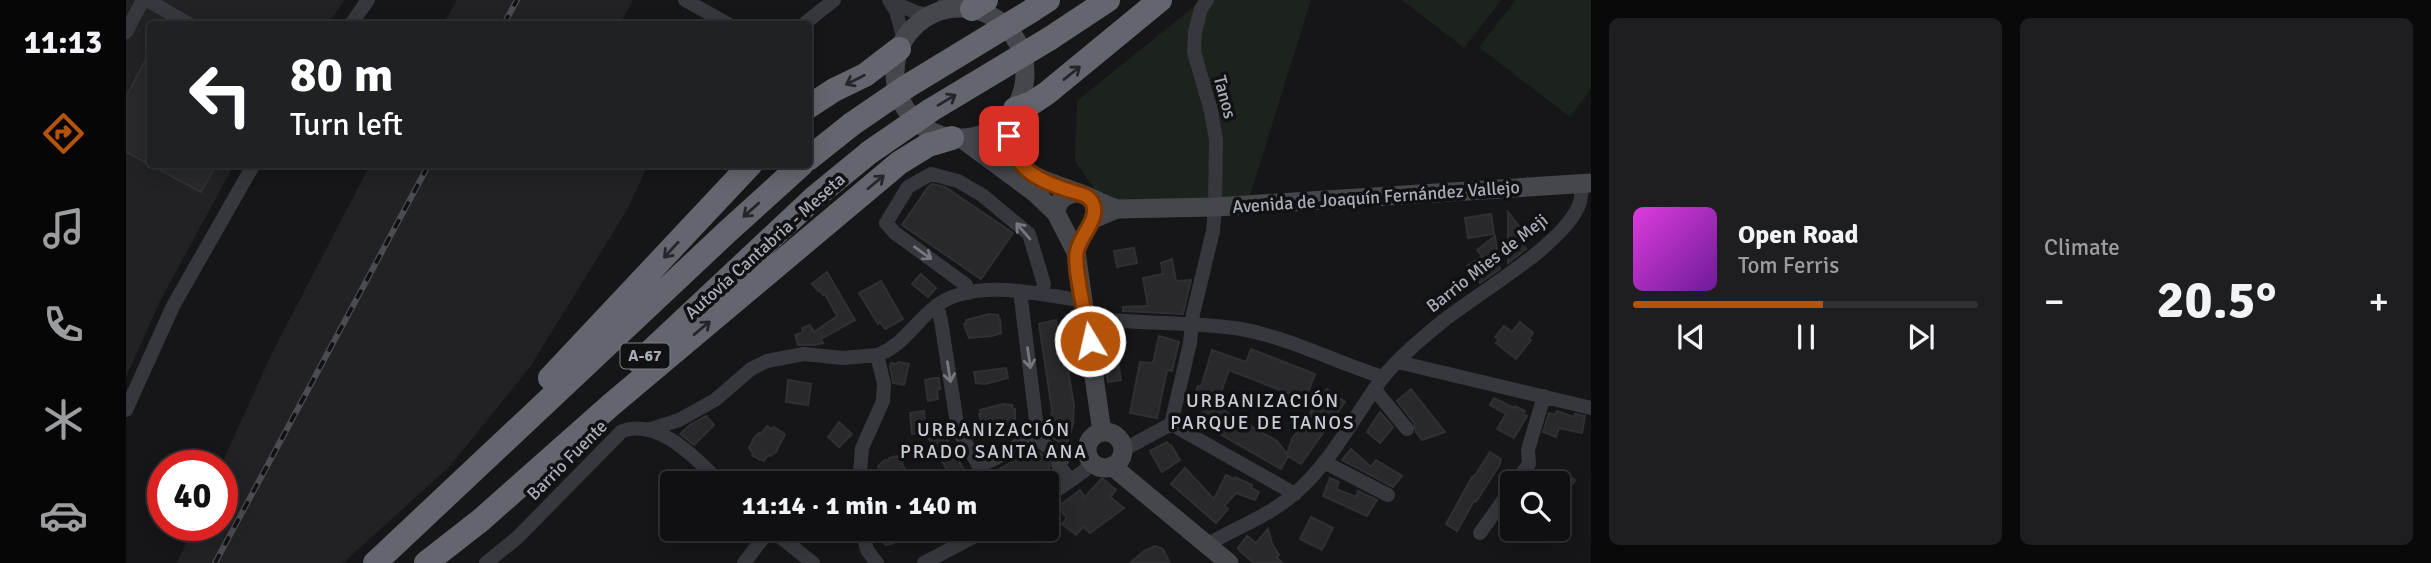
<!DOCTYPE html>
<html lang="en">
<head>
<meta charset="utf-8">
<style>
  body { margin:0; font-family:Signika,sans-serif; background:#1e1e20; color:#f1f3f6; height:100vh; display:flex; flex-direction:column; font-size:26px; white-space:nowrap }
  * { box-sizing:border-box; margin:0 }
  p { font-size:23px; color:#9c9d9f }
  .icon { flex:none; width:38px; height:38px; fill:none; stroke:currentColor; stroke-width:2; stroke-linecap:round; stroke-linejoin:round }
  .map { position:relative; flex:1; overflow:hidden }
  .side { display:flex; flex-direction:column; gap:18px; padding:18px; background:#09090a; width:840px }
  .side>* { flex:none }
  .guide { position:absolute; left:21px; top:21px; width:665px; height:147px; border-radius:7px; box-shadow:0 4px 18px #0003,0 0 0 2px #303032; background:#202124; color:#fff; overflow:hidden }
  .controls { position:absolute; left:1374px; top:471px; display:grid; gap:14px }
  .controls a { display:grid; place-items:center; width:70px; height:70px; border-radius:7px; background:#101012; box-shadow:0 4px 18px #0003,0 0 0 2px #303032; font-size:35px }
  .speed { position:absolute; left:21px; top:450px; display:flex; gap:14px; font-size:35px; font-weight:700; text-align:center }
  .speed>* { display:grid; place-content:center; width:91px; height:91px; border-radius:50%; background:#101012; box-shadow:0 4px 18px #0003,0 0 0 2px #303032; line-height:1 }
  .speed .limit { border:10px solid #d22; background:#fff; color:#111 }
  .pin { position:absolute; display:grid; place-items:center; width:60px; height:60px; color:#fff; margin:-30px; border-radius:14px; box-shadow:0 4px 10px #0006 }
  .me { position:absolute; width:77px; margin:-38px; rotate:351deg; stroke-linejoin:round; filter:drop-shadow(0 0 5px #0008) }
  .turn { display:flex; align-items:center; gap:24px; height:147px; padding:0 28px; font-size:32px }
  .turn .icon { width:91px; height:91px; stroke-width:2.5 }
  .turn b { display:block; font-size:49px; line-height:60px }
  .big { font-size:52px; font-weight:800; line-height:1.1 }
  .side .card { flex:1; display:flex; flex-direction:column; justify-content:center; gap:10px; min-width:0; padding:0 24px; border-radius:10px; background:#1e1e20 }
  .song { display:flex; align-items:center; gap:21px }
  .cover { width:84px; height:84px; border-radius:10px; background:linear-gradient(135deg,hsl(300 70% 55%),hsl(280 70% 35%)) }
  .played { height:7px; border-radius:4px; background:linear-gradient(90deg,#b45309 55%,#303032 55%) }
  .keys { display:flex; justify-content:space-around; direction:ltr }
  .heat { display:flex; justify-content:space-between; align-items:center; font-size:38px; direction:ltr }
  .side .tiles { flex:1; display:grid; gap:18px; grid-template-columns:repeat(2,1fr) }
  .trip { position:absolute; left:534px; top:471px; width:399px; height:70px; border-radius:7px; background:#101012; box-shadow:0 4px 18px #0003,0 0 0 2px #303032; font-weight:800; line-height:70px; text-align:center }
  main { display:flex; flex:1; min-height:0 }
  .tabs { display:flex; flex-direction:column; width:126px; justify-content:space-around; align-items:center; background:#060607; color:#9c9d9f }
  .tabs .icon { width:49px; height:49px }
  .tabs .current { color:#b45309 }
  .tabs b { font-size:32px; color:#f1f3f6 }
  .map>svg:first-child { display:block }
  .built { fill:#222225 }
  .green { fill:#1c231d }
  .building { fill:#29292c; stroke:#303034; stroke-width:2 }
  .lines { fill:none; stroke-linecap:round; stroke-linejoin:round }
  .street { stroke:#37383d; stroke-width:14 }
  .secondary { stroke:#45474d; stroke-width:19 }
  .highway { stroke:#63666e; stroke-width:24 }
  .rail-casing { stroke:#4a4c52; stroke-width:6 }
  .rail { stroke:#111113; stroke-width:3.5; stroke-dasharray:10; stroke-linecap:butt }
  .highway-bridge { stroke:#63666e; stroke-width:24 }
  .oneway { stroke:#26262a }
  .oneway2 { stroke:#757881 }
  .route-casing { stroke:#753606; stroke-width:18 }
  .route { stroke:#b45309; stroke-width:12 }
  .labels { text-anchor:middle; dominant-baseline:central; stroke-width:7; stroke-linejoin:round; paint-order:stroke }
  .shield { fill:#111113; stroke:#7b7e86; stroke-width:2 }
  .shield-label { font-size:16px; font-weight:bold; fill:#a8adb8 }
  .street-label { font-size:18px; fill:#a8adb8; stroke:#111113 }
  .neighbourhood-label { font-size:19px; letter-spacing:2px; fill:#c9ccd4; stroke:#111113 }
</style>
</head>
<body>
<main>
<nav class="tabs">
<b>11:13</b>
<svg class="icon current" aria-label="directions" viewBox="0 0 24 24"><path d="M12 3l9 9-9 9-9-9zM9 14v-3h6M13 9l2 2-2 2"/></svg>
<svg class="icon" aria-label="music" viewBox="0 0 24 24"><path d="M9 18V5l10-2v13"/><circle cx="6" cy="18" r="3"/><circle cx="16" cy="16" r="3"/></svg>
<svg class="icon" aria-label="phone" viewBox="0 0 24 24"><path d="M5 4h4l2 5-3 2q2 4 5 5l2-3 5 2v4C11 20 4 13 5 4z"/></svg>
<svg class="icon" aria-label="climate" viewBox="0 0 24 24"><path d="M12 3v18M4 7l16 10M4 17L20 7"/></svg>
<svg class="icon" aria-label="car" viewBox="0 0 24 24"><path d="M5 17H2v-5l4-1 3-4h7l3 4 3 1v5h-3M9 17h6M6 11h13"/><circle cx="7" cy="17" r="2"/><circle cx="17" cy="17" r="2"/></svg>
</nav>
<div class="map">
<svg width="1465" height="563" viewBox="0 0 1465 563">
  <rect width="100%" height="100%" fill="#161618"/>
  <path class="built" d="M0 0H219L202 24H24V164L108 165 34 301 0 377Z
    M331 0H507L494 24H317Z
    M244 165H522L501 210 404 367 323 467 217 563H51L68 525H96L95 465 146 353Z"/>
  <path class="green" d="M1076 0H1185L1121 205 977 201 949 161 951 101Z
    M1276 0H1375L1338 48Z
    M1390 0H1465V89L1444 117 1353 47Z"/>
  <path class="building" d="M24 51V164H91L75 192 0 152V97Z
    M806 184 819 187 887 233 855 279 776 225 802 187Z
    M1382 212 1396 230 1389 235 1400 249 1382 263Z
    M1365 214 1368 234 1342 238 1339 218Z
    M1369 236 1374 269 1354 283 1341 266 1356 256 1351 250Z
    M1008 248 1011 263 991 267 988 251Z
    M1046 259 1050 281 1065 280 1057 314 997 311V307L1022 306 1017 278 1037 274 1035 263Z
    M701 272 729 320 695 339 697 343 689 345H672L669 335 677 332 676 328 684 325 688 332 711 316 699 294 697 295 693 290 692 291 686 284Z
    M795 274 810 288 802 297 786 284Z
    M755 281 777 319 759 329 754 322 752 324 733 293Z
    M863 314 872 315 873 319H874L875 333 866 336 843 338 838 324H840V320Z
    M930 320 933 335H936L948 405 947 424 940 446 922 435 926 410 913 324Z
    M1394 322 1407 333 1403 339 1405 340 1390 359 1370 343 1373 340 1369 337 1378 326 1386 332Z
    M1033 336 1053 342 1046 371 1041 370 1031 418 1004 413 1014 362 1027 363Z
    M1125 349 1189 374 1179 400 1103 370 1090 406 1151 441 1161 454 1166 439 1201 389 1219 402 1175 464 1162 456 1155 469 1071 421 1078 409 1065 404 1072 386 1075 387 1086 350 1120 362Z
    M991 356 995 380 982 382 978 358Z
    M772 362 783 364 778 385 767 383 764 367 765 363 771 364Z
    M880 368 882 378 859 384 850 383 848 372Z
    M807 378H813L814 389 811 390 812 399 802 401 799 380Z
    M662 380 685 384 682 405 660 402Z
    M1285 389 1319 432 1296 440 1290 432 1288 423 1271 401Z
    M1368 398 1388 408 1389 406 1399 411 1397 414 1401 416 1388 438 1371 429 1380 414 1364 405Z
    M877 404 886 405 887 409H889V423L881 426 857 428 853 414H855L854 410Z
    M798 411 800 433 786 434 784 413Z
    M1431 411 1448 417 1449 414 1459 416 1456 433 1433 428 1430 437 1417 432 1423 413 1429 415Z
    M1254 412 1267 427 1254 443 1241 432Z
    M580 416 588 425 568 445 554 434 564 425Z
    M713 422 726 434 713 447 702 437Z
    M641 426 646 429 648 427 659 434 650 452 644 456 642 455 638 461 635 459 634 460 626 455 627 453 623 448 628 438 633 433 634 435Z
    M812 434 818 442 821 440 840 473 821 483 815 474 821 470 803 439Z
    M1041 442 1043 446 1045 445 1054 460 1036 472 1024 451Z
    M909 449 924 461 923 469 900 483H873L868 472Z
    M1225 449 1245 467 1250 460 1276 476 1267 487 1216 460Z
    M1364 452 1375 459 1374 464 1350 502 1348 501 1331 531 1320 524 1346 477 1350 474Z
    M771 456 777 461 776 464 781 473 761 483 754 473 752 466 759 460 762 461 763 458Z
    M1059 468 1088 499 1100 475 1108 479 1109 477 1126 485 1125 488 1133 492 1129 500 1110 493 1098 506 1102 509 1090 523 1045 484Z
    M1438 472 1449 480 1432 505V482Z
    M976 478 990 490 984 497 998 508 964 533 957 527 950 535 936 524 941 518 932 507 954 490 959 497Z
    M1204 478 1213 482 1210 489 1230 497 1232 491 1251 500 1241 516 1197 496Z
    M1185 517 1207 528 1196 550 1174 539Z
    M751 528H791L773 538 772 540 769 539 768 543 760 545 754 539Z
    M1142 529 1146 543 1153 555 1150 557 1157 563H1128L1114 551 1112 548 1121 536 1130 543Z
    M1029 546 1037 549 1044 563H1004L1018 551Z"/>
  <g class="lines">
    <path class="street" d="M21 0 63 24
      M559 0 602 24
      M763 0 770 11 778 40
      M765 2 792 13 805 15
      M812 12 821 0
      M225 24 242 0
      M678 24 708 0
      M0 32 17 0
      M843 293 840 285 769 233 760 223 782 187 805 174 832 181 856 195 903 234 918 284 916 294
      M811 305 815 321 832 430 863 483
      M960 317C1012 325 1064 321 1115 329 1165 338 1209 362 1257 377
      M1272 362 1465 408
      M1249 390 1281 429
      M0 410 47 306 128 164
      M1045 424 1064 343 1067 314 1087 231 1089 207 1090 140 1085 111 1068 52 1069 32 1075 9 1081 0
      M1045 424 1169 494
      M525 429 553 420 589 400 625 369 641 361 678 354 717 358 751 355
      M904 433 937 459 932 465 945 480
      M997 450 1045 424
      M1198 462 1262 495
      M854 466C877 454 901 446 910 420L894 291
      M733 483 736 448 757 401 758 384 751 355C777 346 788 323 809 307 846 277 914 294 957 301
      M1389 483 1403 464 1402 450 1418 396
      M920 498 958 471 966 462
      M643 528 687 563
      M736 528 741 550 751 563
      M1354 533 1386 488
      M1081 545C1109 528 1143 516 1168 494 1205 463 1227 418 1255 380 1272 358 1295 339 1317 321 1352 293 1437 245 1453 205 1456 198 1455 191 1455 184
      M360 563 392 537 496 431C534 418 570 459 595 483
      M618 563 644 529
      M798 563 864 528"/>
    <path class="secondary" d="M769 73a65 65 0 1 1 130 0a65 65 0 1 1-130 0Z
      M882 117C883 177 909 176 956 194 968 199 979 205 991 209
      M835 138 908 192 930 213
      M950 193C938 195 931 201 930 213L950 252 976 432
      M967 219 991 209 1089 207 1465 183
      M961 450a18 18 0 1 1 36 0a18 18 0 1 1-36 0Z
      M986 466 1103 563"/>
    <path class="highway" d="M846 9 860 0
      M905 11 922 0
      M923 39 982 0
      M682 107 708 90 739 75 773 49
      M889 109 906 103 921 93 1034 0
      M682 159 726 124
      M513 362 689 197 744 152
      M424 378 625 164
      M249 563 601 232 676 164
      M300 563 355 520 486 404 773 163 802 145 826 138"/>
    <defs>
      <path id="rail" d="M378 24 391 0
        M89 563 303 164"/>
    </defs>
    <use href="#rail" class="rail-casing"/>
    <use href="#rail" class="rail"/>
    <path class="highway-bridge" d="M726 124 780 87 905 11
      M744 152 805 110 923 39"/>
  </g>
  <defs><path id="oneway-shaft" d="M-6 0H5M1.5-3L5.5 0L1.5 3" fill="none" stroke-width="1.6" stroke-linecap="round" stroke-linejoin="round" transform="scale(1.75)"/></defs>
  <g class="oneway">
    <use href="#oneway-shaft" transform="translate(946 73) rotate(-39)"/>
    <use href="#oneway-shaft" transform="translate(729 80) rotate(153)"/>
    <use href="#oneway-shaft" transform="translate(821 100) rotate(-31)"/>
    <use href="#oneway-shaft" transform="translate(750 182) rotate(-40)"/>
    <use href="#oneway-shaft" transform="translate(625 210) rotate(138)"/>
    <use href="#oneway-shaft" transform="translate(545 250) rotate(133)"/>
    <use href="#oneway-shaft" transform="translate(576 328) rotate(-40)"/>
  </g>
  <g class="oneway2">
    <use href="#oneway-shaft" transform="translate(897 231) rotate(-131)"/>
    <use href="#oneway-shaft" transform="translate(797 253) rotate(36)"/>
    <use href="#oneway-shaft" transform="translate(903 358) rotate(82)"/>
    <use href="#oneway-shaft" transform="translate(823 372) rotate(81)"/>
  </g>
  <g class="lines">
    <defs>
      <path id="route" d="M883 136C887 171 918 183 948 192 955 194 962 195 966 202 975 218 954 235 951 251 947 267 961 322 964 341"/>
    </defs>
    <use href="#route" class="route-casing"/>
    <use href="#route" class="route"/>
  </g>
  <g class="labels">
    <rect class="shield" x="494.5" y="343.5" width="49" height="25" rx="5"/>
    <g class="shield-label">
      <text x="519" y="356">A-67</text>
    </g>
    <g class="street-label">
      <text transform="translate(1099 97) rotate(75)">Tanos</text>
      <text transform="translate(1250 197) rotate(-4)">Avenida de Joaquín Fernández Vallejo</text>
      <text transform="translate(639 246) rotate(-42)">Autovía Cantabria - Meseta</text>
      <text transform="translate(1361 263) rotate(-38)">Barrio Mies de Meji</text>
      <text transform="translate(441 460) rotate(-45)">Barrio Fuente</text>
    </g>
    <g class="neighbourhood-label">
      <text x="1137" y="401">URBANIZACIÓN<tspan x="1137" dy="22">PARQUE DE TANOS</tspan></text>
      <text x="868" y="430">URBANIZACIÓN<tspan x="868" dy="22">PRADO SANTA ANA</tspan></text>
    </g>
  </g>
</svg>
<div class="controls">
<a><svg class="icon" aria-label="search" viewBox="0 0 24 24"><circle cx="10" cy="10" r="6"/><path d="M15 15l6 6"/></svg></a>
</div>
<div class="speed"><div class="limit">40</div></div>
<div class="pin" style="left:883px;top:136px;background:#d93025"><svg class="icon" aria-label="arrive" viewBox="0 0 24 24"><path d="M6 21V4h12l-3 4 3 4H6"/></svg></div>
<svg class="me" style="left:964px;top:341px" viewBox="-20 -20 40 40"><circle r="17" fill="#b45309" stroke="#fff" stroke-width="3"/><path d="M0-11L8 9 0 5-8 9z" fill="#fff"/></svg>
<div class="trip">11:14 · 1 min · 140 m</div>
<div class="guide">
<div class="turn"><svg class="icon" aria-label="left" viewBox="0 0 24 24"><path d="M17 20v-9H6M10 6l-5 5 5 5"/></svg><div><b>80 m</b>Turn left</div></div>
</div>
</div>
<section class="side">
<div class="tiles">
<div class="card">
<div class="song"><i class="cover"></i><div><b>Open Road</b><p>Tom Ferris</p></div></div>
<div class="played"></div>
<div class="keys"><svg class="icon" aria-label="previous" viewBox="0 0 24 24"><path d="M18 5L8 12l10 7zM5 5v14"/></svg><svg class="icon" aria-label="pause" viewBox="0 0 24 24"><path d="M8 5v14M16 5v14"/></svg><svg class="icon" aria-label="next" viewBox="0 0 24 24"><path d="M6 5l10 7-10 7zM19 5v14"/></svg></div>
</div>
<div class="card"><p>Climate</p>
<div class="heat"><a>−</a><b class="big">20.5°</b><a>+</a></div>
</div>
</div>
</section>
</main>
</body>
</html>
